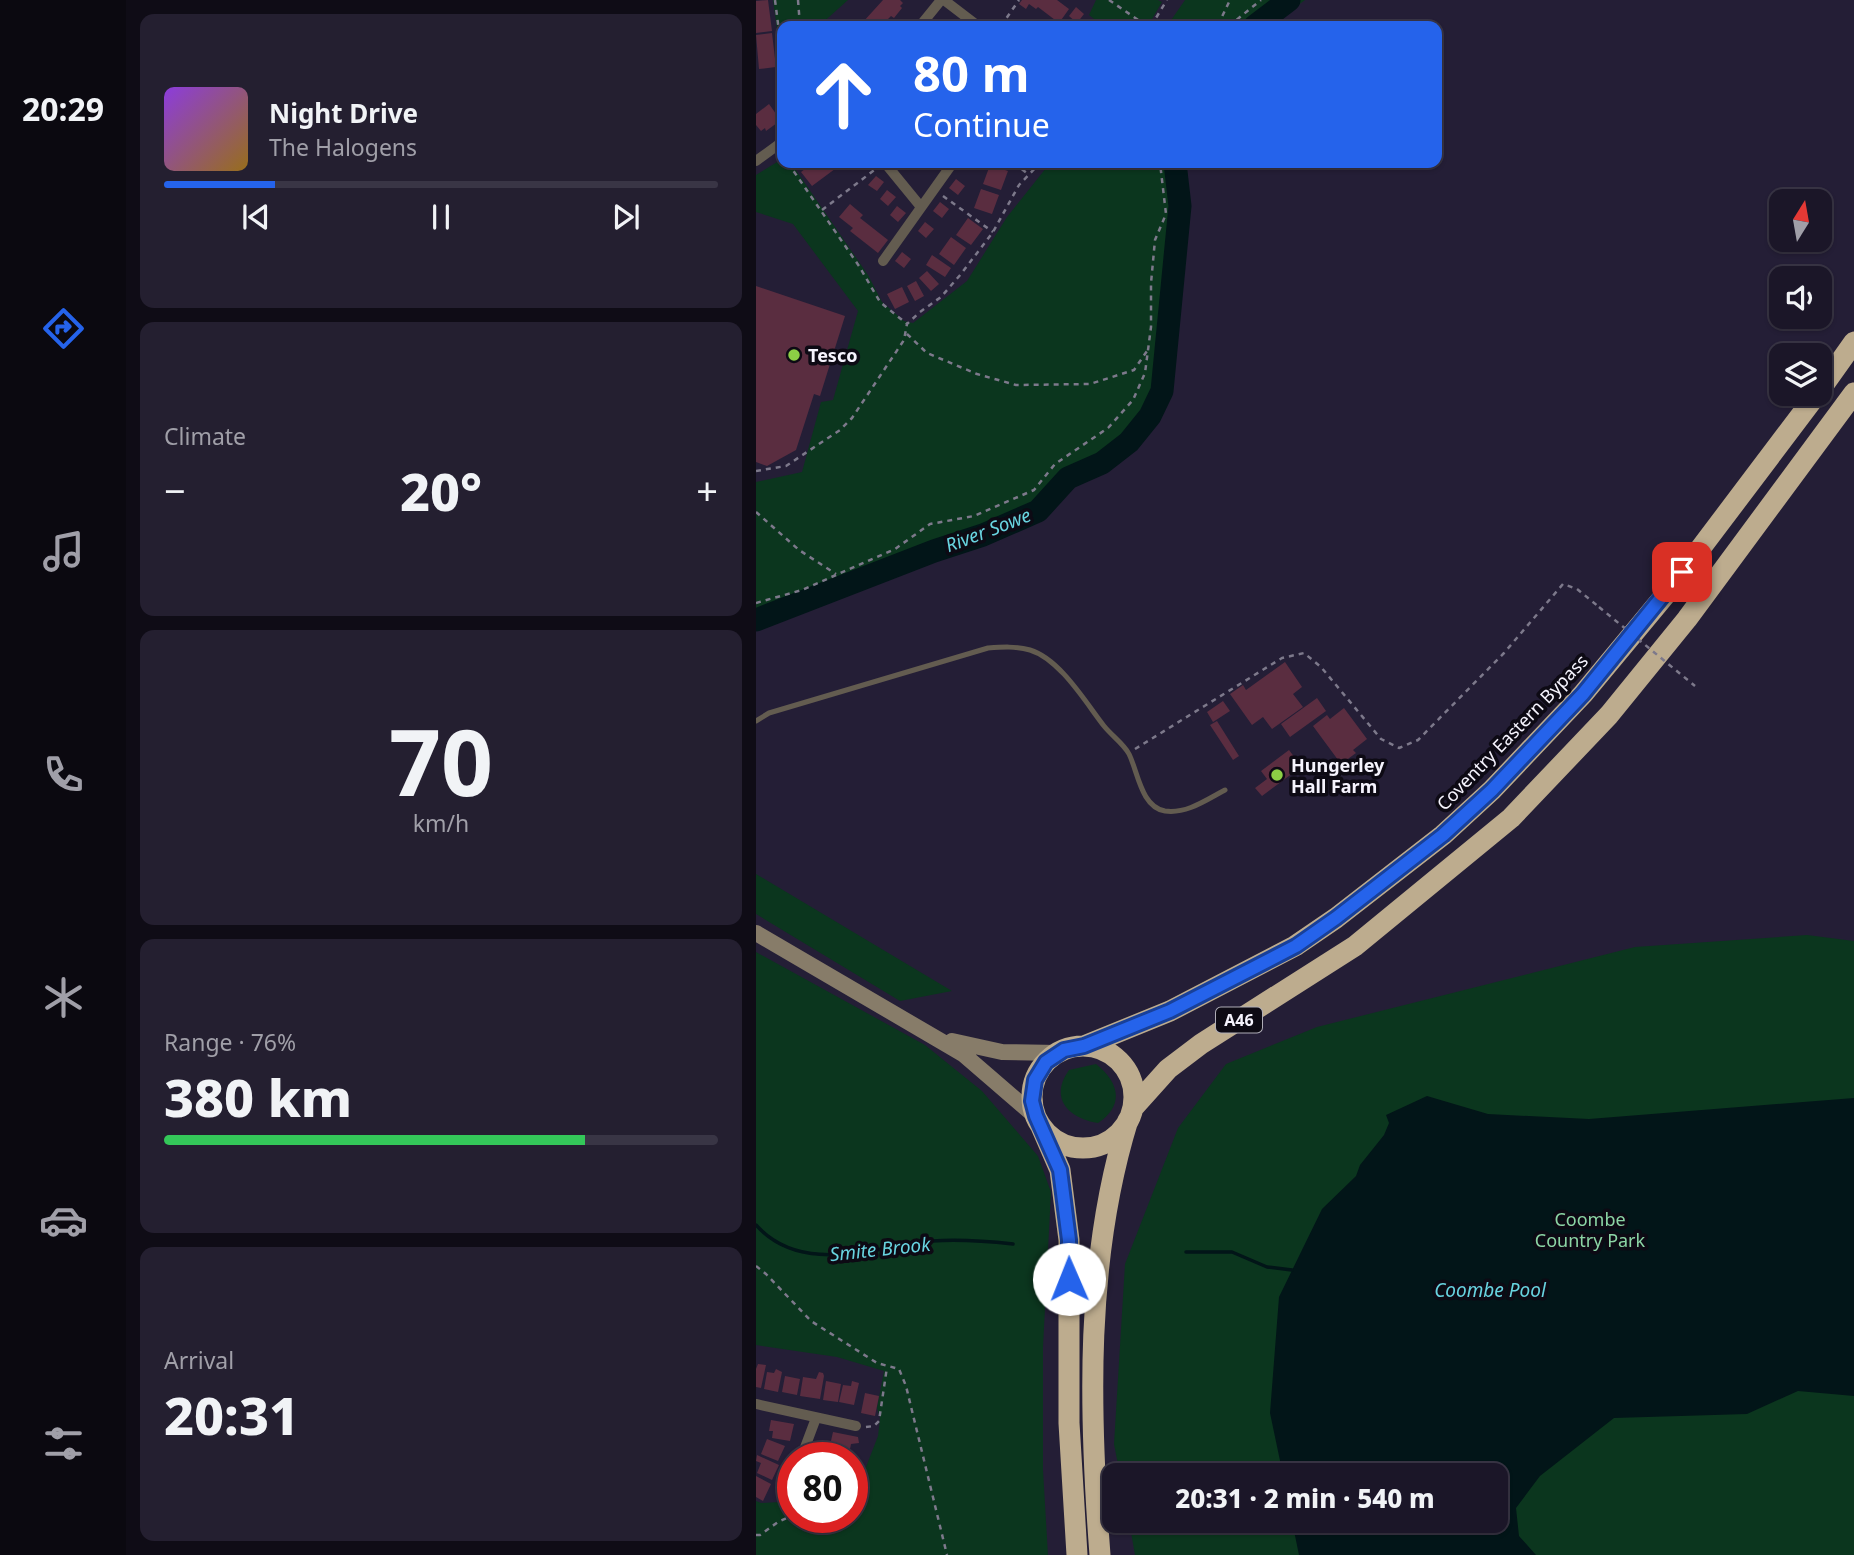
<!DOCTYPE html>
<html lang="en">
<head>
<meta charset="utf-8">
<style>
  body { margin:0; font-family:"Noto Sans",sans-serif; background:#241f30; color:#f1f3f6; height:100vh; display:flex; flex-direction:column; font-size:26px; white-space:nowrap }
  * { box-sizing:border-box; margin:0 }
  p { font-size:23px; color:#a09fa8 }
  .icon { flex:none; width:38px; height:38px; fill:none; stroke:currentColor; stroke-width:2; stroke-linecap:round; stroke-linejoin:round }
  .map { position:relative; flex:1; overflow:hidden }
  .drawer { display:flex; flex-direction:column; gap:14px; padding:14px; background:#0f0c16; width:630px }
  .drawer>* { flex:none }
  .guide { position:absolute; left:21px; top:21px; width:665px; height:147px; border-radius:14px; box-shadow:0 2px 5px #0004,0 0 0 2px #393545; background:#2563eb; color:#fff; overflow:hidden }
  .needle { width:46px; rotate:11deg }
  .fabs { position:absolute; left:1013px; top:189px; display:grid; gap:14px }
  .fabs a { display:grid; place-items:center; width:63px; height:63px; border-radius:14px; background:#1b1628; box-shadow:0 2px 5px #0004,0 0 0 2px #393545; font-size:35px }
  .speed { position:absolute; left:21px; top:1442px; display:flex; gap:14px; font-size:35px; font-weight:700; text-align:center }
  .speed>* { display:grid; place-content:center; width:91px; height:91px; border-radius:50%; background:#1b1628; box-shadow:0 2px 5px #0004,0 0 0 2px #393545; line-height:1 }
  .speed .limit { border:10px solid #d22; background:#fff; color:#111 }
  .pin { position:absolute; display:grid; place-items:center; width:60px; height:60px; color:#fff; margin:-30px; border-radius:14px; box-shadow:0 4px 10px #0006 }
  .me { position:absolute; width:77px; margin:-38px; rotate:359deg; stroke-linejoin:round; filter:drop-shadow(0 0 5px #0008) }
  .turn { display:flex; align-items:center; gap:24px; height:147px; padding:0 21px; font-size:32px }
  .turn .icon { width:91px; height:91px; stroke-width:2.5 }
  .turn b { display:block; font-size:49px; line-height:60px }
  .big { font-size:52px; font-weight:800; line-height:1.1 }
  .drawer .card { flex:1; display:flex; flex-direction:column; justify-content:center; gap:10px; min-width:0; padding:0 24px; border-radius:14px; background:#241f30 }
  .drawer .dial { align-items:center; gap:0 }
  .dial b { font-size:91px; line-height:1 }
  .song { display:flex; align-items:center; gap:21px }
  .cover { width:84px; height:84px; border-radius:10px; background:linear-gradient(135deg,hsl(270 70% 55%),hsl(40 70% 35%)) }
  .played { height:7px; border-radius:4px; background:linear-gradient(90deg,#2563eb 20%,#393545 20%) }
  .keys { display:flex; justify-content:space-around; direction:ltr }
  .heat { display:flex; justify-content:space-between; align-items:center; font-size:38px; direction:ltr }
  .charge { height:10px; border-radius:5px; background:linear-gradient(90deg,#34c759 76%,#393545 0) }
  .trip { position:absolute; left:346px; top:1463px; width:406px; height:70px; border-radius:14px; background:#1b1628; box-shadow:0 2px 5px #0004,0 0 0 2px #393545; font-weight:800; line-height:70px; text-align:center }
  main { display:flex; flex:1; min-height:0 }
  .tabs { display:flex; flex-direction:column; width:126px; justify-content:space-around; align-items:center; background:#0b0910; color:#a09fa8 }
  .tabs .icon { width:49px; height:49px }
  .tabs .selected { color:#2563eb }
  .tabs b { font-size:32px; color:#f1f3f6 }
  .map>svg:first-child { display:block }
  .green { fill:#0b361e }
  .water { fill:#021518 }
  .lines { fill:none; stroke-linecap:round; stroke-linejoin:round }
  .stream { stroke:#021518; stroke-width:3.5 }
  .river { stroke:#021518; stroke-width:23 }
  .building { fill:#5a2d40 }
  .path { stroke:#7d798b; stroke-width:2.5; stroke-dasharray:5 5; stroke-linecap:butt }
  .lane { stroke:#635c50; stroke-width:5 }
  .street { stroke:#635c50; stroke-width:10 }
  .secondary { stroke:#877c69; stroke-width:16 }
  .highway { stroke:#bdac8e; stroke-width:21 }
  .path-bridge { stroke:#7d798b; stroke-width:2.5; stroke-dasharray:5 5; stroke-linecap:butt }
  .route-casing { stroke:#184099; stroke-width:18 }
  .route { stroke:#2563eb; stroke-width:12 }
  .poi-dot { fill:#8cce45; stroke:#0d0a14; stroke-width:2.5 }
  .labels { text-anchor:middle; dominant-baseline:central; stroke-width:7; stroke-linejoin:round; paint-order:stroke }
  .shield { fill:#0d0a14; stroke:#afadb7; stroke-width:2 }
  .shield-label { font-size:16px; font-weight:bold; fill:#f5f3fd }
  .poi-label { font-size:18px; font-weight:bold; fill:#f5f3fd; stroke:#0d0a14; text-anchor:start }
  .street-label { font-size:18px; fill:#f5f3fd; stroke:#0d0a14 }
  .park-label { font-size:18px; fill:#8cd5a5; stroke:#0d0a14 }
  .water-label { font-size:19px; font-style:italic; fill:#68d4e0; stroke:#0d0a14 }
</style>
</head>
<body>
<main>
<nav class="tabs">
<b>20:29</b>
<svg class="icon selected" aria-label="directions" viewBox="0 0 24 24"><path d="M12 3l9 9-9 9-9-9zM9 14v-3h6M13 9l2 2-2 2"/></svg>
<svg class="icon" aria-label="music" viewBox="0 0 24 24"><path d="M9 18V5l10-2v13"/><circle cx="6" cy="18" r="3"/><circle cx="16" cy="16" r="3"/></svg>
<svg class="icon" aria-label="phone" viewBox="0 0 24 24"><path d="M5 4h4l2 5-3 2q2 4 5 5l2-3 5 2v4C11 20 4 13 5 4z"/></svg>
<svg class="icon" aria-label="climate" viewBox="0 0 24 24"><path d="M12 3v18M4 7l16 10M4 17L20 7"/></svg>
<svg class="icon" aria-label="car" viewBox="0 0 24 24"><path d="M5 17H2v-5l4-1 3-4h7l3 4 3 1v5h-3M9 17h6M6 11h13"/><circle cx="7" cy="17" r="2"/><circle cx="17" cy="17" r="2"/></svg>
<svg class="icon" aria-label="filters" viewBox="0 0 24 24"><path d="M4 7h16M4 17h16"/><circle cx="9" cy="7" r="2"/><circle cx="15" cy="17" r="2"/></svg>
</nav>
<section class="drawer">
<div class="card">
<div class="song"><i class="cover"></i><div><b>Night Drive</b><p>The Halogens</p></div></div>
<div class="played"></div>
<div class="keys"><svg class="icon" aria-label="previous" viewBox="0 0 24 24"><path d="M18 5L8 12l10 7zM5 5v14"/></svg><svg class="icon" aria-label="pause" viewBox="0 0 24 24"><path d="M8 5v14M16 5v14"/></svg><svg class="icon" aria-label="next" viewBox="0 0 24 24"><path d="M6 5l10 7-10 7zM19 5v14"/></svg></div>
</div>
<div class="card"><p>Climate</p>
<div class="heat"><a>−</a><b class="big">20°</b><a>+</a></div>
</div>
<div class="card dial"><b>70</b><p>km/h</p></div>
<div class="card"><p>Range · 76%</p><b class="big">380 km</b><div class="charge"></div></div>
<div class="card"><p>Arrival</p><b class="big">20:31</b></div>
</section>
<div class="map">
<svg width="1098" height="1555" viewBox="0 0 1098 1555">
  <rect width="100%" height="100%" fill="#241e36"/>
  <path class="green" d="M17 0H92L63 26H26V67Z
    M340 0H402L406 2 392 26H347L333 15Z
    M429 0H549L514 26H411Z
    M26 159V163H35L112 275 126 302 148 321 157 323 211 281 251 217 294 163H430L432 179 415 388 405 413 372 454 339 475 315 484 305 501 279 518 238 536 109 588 0 627V482L46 472 65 402 77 400 102 311 37 224 0 212V175Z
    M0 874 196 991 144 1001 0 914Z
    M1051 935 1098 941V1555H379L373 1521H740V1475H364L358 1444 369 1264 422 1128 470 1064 561 1027 879 947Z
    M0 952 169 1045 226 1091 282 1156 295 1192 287 1347V1470L292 1555H0V1501L5 1503 24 1502 37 1517 84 1531 91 1517H96V1503L122 1436 124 1418 121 1408 128 1371 81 1357 0 1345Z
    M340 1064C363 1082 369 1105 342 1123 312 1118 293 1098 313 1070Z"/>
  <path class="water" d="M671 1096 732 1114 833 1119 1098 1098V1396L1042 1391 991 1414 858 1418 784 1476 760 1508 763 1536 780 1555H543L536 1521H740V1475H527L514 1413 523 1297 566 1209 600 1176 604 1165 628 1135 633 1123 630 1115Z"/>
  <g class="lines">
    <path class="stream" d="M0 1225C46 1276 118 1247 176 1241 204 1239 230 1241 257 1244
      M430 1252H476L511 1267 536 1270"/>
    <path class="river" d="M499 26 533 0
      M0 620 178 551 227 535 282 511 312 478 346 463 373 442 394 416 406 391 424 206 419 163"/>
  </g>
  <path class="building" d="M12 0 16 31 0 33V1Z
    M127 0H144L147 3 144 6 146 8 138 18 135 16 132 19 134 22 130 26H112L107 22Z
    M266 0H301L313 9 303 23 282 7 280 9 273 4 270 9 263 4Z
    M320 7 328 14 321 23 313 16Z
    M16 33 20 67 3 69 0 35Z
    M13 104 23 118 19 120 21 123 10 131 9 128 5 131 0 125V114Z
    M57 163H87L56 186 45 172Z
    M234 165 252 171 245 190 227 184Z
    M120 176 128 182 121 191 112 185Z
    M200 179 209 186 202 195 193 188Z
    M225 189 243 195 236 214 218 208Z
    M131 190 140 197 132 206 124 199Z
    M184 202 193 209 186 218 177 211Z
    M94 204 107 215 104 218 132 240 122 253 94 231 97 228 83 217Z
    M141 206 150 213 142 222 134 215Z
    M212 218 227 229 215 245 200 235Z
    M169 222 178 229 170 238 162 231Z
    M195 237 210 248 198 265 183 254Z
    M146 252 155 259 148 268 139 261Z
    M176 255 195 268 189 277 170 265Z
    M171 271 183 284 175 291 163 278Z
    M160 281 168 296 159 301 151 286Z
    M0 286 89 316 64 396 58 394 40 450 11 466 0 462Z
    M146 287 153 302 139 309 131 294Z
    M529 662 546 687 537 694 547 707 516 729 507 717 496 725 474 694 487 685 490 690Z
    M561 698 570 711 534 737 525 724Z
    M467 701 474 711 457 722 451 712Z
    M588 708 611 739 597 750 600 753 585 764 557 726 571 715 574 719Z
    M461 721 483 756 477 760 454 725Z
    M533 750 539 758 534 762 541 770 506 796 499 788 511 779 505 771Z
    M2 1364 10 1365 5 1388 0 1387V1369Z
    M20 1369 26 1372 22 1392 8 1389 11 1372 18 1373Z
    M63 1372 67 1373 68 1376 64 1399 44 1396 47 1377 60 1379Z
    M29 1376 44 1379 41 1395 26 1392Z
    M70 1381 85 1384 82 1402 67 1400Z
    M96 1381 103 1383 98 1405 83 1402 87 1385 95 1386Z
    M109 1393 123 1396 119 1416 105 1413Z
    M15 1420 38 1424 34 1441 16 1438 17 1431H13Z
    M77 1432 102 1437 103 1443 95 1444 93 1454 86 1453 85 1457 72 1454Z
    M11 1439 29 1446 22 1461 5 1454Z
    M1 1455 23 1465 16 1480 1 1473 5 1463 0 1461Z
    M0 1476 15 1484 7 1501 0 1497Z"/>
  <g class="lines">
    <path class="path" d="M19 0 26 55
      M42 0 44 26
      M353 0 391 26
      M462 25 474 0
      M245 26 263 0
      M395 26 411 0
      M426 26 438 24 466 26
      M473 26 505 0
      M32 163 103 266 124 302 151 324
      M258 163 272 174
      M187 196 237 232
      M66 210 121 168
      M151 334 171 353 221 374 260 385 334 384 378 370 391 351
      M0 471 30 466 84 430 96 418 148 340 151 324 164 312 185 297 205 274 237 232 263 185 284 163
      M0 512 43 550 80 574
      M0 603 46 590 139 549 174 524 218 516 278 490 299 464 352 428 377 400 389 373 395 327V283L399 240 410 214 404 163
      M379 749 526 658 548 653 565 667 625 739 643 748 662 740 748 653 807 584 821 589 843 607
      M0 1266 10 1274 55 1321 121 1363 143 1369 150 1386 191 1555
      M110 1427 118 1426 123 1421 131 1367
      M0 1535H4L22 1522 37 1515"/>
    <path class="lane" d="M0 721 13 713 232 648C246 647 260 646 274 650 304 659 330 703 348 726 356 736 368 744 373 754 382 772 385 807 409 811 431 814 450 800 469 790"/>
    <path class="street" d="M188 0 222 26
      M164 26 185 0
      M0 161 26 142
      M129 163 165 207
      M127 261 196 164
      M0 1404 100 1426
      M45 1458 60 1418"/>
    <path class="secondary" d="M0 933 207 1054 280 1117
      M196 1041 246 1052 302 1053"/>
    <path class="highway" d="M1064 390 1098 342
      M328 1046 414 1011 539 946 580 918 687 835 736 790 827 694 910 594 1061 394
      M276 1097a51 51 0 1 1 102 0a51 51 0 1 1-102 0Z
      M377 1108 412 1069 445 1044 599 946 755 818 853 715 931 619 1098 393
      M284 1124 304 1170 313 1240V1423L321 1555
      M344 1555C333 1411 329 1259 372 1120"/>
    <path class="path-bridge" d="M843 607 939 686"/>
  </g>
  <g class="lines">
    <defs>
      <path id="route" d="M313 1279V1240L304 1170 280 1116 276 1101 279 1080 290 1062 308 1050 328 1046 414 1011 540 946 580 918 687 835 736 790 827 694 926 572"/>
    </defs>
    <use href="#route" class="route-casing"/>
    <use href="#route" class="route"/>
  </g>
  <g class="poi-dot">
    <circle cx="38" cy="355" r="7"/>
    <circle cx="521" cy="775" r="7"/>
  </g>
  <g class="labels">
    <rect class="shield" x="460" y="1007.5" width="46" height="25" rx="5"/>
    <g class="shield-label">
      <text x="483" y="1020">A46</text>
    </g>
    <g class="poi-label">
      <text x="52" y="355">Tesco</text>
      <text x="535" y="765">Hungerley<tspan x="535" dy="21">Hall Farm</tspan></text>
    </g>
    <g class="street-label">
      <text transform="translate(756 732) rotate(-46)">Coventry Eastern Bypass</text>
    </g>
    <g class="park-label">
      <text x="834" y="1219">Coombe<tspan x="834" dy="21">Country Park</tspan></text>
    </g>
    <g class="water-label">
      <text transform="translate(232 530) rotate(-21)">River Sowe</text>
      <text transform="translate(124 1249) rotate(-6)">Smite Brook</text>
      <text x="734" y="1290">Coombe Pool</text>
    </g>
  </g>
</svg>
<div class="fabs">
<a><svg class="needle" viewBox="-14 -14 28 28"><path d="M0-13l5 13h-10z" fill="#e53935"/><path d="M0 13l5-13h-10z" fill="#a09fa8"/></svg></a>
<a><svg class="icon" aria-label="sound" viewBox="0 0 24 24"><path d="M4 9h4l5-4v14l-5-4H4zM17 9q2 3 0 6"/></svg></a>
<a><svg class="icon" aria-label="layers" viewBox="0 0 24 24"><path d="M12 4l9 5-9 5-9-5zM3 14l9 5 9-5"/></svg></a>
</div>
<div class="speed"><div class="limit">80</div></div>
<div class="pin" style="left:926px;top:572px;background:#d93025"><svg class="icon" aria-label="arrive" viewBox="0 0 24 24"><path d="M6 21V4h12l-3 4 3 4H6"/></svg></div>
<svg class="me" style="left:313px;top:1279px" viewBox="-20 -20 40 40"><circle r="19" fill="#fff"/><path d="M0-13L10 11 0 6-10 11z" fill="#2563eb"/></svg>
<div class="trip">20:31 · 2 min · 540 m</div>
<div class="guide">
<div class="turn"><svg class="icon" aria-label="ahead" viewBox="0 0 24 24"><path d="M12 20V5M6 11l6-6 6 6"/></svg><div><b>80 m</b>Continue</div></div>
</div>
</div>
</main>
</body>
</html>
